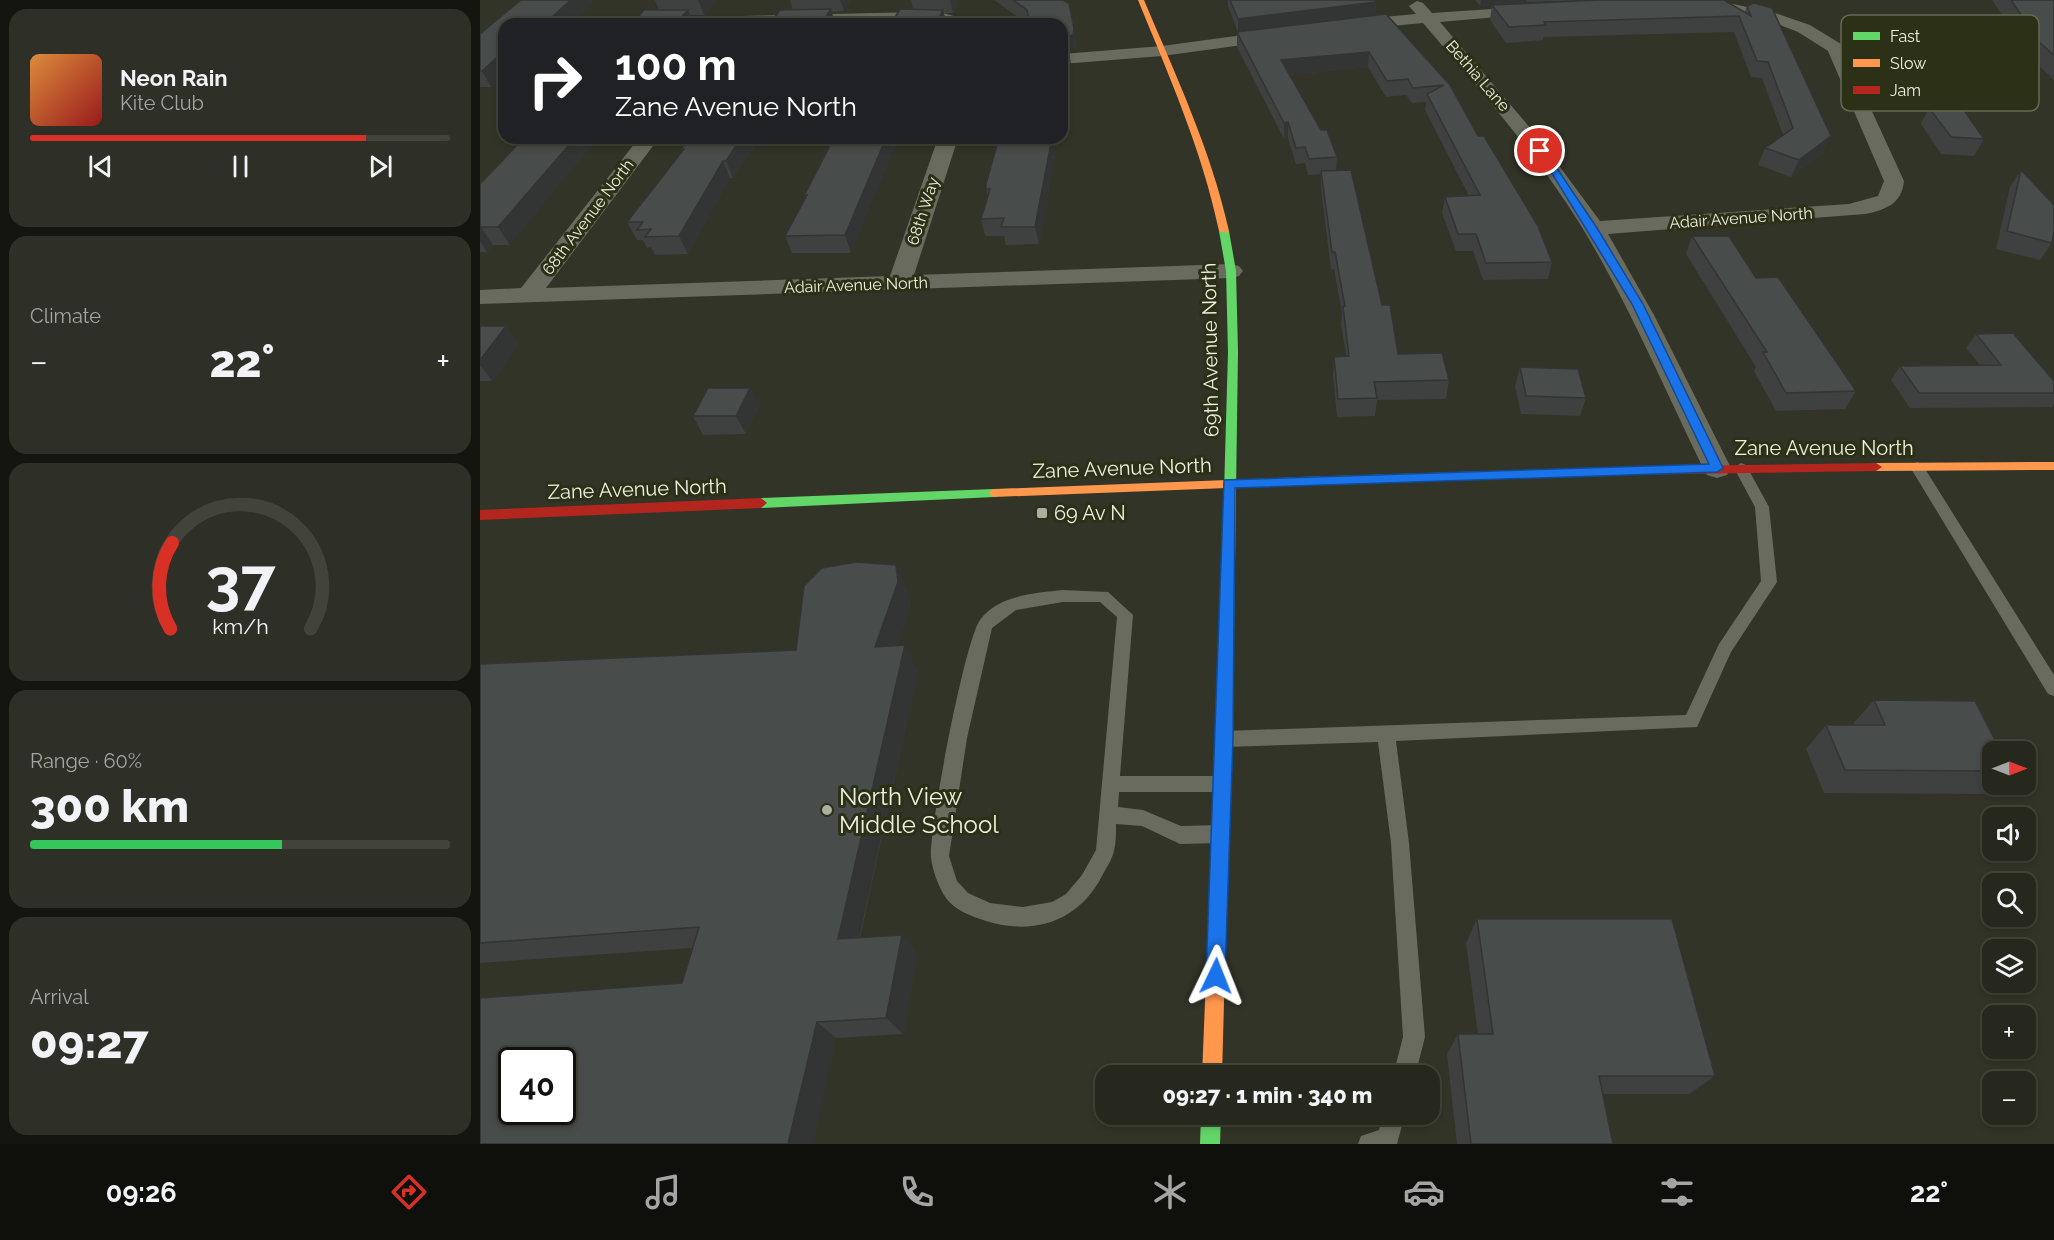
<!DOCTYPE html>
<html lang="en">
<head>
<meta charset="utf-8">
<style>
  body { margin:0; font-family:Raleway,sans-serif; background:#2e2f26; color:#f1f3f6; height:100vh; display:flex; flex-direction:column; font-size:22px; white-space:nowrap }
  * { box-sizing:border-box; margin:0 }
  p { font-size:20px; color:#a4a5a4 }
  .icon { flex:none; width:33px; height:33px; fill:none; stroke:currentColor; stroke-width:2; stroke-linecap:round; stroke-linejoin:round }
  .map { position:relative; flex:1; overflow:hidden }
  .details { display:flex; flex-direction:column; gap:9px; padding:9px; background:#151510; width:480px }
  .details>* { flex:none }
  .banner { position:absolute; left:18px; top:18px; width:570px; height:126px; border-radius:18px; box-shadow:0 3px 9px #0003,0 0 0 2px #42443b; background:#202124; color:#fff; overflow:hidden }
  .needle { width:39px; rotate:90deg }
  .buttons { position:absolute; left:1502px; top:741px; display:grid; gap:12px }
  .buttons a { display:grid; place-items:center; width:54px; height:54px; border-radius:12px; background:#26271d; box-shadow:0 3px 9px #0003,0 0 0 2px #42443b; font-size:30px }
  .speed { position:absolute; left:18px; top:1047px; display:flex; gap:12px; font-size:30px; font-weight:700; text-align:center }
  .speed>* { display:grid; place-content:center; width:78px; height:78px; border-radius:50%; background:#26271d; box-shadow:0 3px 9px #0003,0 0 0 2px #42443b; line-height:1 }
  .speed .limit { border:3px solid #111; border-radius:9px; background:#fff; color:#111 }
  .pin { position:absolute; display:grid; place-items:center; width:51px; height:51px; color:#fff; margin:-26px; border:3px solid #fff; border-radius:50%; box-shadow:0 2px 6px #0007 }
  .me { position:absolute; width:66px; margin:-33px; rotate:2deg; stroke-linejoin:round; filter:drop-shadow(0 0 4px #0008) }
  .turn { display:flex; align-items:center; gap:21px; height:126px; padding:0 18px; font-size:27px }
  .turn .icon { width:78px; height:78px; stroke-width:2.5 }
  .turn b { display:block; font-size:42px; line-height:51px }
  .big { font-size:45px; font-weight:800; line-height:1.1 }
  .details .widget { flex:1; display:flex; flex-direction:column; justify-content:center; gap:9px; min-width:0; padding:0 21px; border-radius:18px; background:#2e2f26 }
  .details .dial { align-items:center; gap:0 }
  .dial svg { height:156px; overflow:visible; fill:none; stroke:#42443b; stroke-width:7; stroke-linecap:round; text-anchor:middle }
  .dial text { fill:#f1f3f6; stroke:none }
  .song { display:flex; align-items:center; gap:18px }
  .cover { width:72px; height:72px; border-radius:9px; background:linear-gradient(135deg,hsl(30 70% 55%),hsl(0 70% 35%)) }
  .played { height:6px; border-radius:3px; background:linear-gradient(90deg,#d93025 80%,#42443b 80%) }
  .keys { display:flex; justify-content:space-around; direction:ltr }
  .heat { display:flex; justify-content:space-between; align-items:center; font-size:33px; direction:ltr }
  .charge { height:9px; border-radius:4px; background:linear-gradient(90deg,#34c759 60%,#42443b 0) }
  .trip { position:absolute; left:615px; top:1065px; width:345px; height:60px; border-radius:18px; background:#26271d; box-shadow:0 3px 9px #0003,0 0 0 2px #42443b; font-weight:800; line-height:60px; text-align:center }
  .menu { display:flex; height:96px; justify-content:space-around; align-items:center; background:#0f100c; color:#a4a5a4 }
  .menu .icon { width:42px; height:42px }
  .menu .active { color:#d93025 }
  .menu b { font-size:27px; color:#f1f3f6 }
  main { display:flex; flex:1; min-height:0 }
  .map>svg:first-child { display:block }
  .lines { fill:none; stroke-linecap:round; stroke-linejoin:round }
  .lane { fill:#696b5e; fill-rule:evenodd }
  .street { fill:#696b5e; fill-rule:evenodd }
  .fast { fill:#63d668; fill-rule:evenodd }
  .slow { fill:#ff974d; fill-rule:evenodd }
  .jam { fill:#b3261e; fill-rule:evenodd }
  .wall { fill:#3e4140; fill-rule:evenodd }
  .shaded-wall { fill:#323534 }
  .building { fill:#484c4a; stroke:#323534; stroke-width:1.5; fill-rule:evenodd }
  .route { fill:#1a73e8; stroke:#114b97; stroke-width:1.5 }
  .poi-dot { fill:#acaea0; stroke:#2b3017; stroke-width:2 }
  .labels { text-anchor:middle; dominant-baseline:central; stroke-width:6; stroke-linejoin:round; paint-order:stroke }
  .far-street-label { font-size:16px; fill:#edf0e1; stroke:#2b3017 }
  .street-label { font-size:20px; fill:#edf0e1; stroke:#2b3017 }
  .poi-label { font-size:20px; fill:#edf0e1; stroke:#2b3017; text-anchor:start }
  .near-poi-label { font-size:24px; fill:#edf0e1; stroke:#2b3017; text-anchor:start }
  .key { fill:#2b3017; stroke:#656a54; stroke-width:1.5 }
  .key-label { font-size:16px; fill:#edf0e1 }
</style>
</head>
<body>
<main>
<section class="details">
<div class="widget">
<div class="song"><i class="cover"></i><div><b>Neon Rain</b><p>Kite Club</p></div></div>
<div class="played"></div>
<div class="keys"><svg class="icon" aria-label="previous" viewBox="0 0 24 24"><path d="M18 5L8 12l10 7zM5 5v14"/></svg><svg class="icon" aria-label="pause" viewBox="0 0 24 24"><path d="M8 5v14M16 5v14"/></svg><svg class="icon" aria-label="next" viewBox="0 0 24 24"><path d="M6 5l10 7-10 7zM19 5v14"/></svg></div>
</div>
<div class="widget"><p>Climate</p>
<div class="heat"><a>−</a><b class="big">22°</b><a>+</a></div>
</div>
<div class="widget dial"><svg viewBox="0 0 100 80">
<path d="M14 69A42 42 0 1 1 86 69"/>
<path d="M14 69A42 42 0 0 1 15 25" stroke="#d93025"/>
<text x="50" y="56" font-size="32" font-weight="700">37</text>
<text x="50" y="72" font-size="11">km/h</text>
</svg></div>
<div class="widget"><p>Range · 60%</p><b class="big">300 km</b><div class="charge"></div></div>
<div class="widget"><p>Arrival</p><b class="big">09:27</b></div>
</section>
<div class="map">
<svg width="1574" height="1144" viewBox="0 0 1574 1144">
  <rect width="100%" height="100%" fill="#323427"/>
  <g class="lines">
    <path class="lane" d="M1437 462 1442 464 1574 675V696L1568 694 1430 467Z
      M1261 463 1266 465 1289 507 1297 582 1251 652 1217 727 916 741 929 843 945 1037 935 1076H913L923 1037 911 843 898 742 745 747 739 744 736 739 739 734 745 731 1206 715 1239 644 1281 581 1275 507 1254 468Z
      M583 590 628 592 653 615 640 776H743L749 778 752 784 749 790 743 792H639L638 807 663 810 701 826 740 825 747 828 749 834 747 840 740 843 700 844 662 826 636 824C636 833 636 843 634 851 632 860 626 868 622 876 599 921 554 936 506 921 491 916 473 910 464 895 458 885 452 869 451 857 449 829 485 640 500 620 518 595 555 593 583 590ZM583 602H620L637 617 616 850 602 875 586 894 572 902 543 907 510 903 488 893 477 881 469 856 487 738 512 628 536 610Z
      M903 1114H925L917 1144H878L881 1136 899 1130Z"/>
    <path class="street" d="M1217 0 1253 4 1295 13 1330 25 1361 44 1424 181C1422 204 1405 210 1385 214L1128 234 1174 315 1251 468 1247 475 1237 478 1227 475 1223 468C1183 386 1148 302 1100 224 1055 152 998 88 943 23L870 30 862 25 870 20 936 14 929 6 937 1 943 3 952 13 1059 6 1061 9 1053 14 960 22 1057 136 1120 221 1369 204 1398 196 1404 181 1348 51 1318 32 1284 19 1211 8 1209 5Z
      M442 12 463 13 491 21 493 24 442 22 121 24 129 19Z
      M800 30 806 31 808 35 806 39 682 56 582 64V54L682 46Z
      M159 138H179L66 288 410 276 458 138H478L434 275 751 264 759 266 763 271 759 276 751 278 0 304V290L41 288Z"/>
    <path class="fast" d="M744 228 749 231 756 271 758 352 754 632 752 636H742L740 632 748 352 746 271 739 231Z
      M1141 467 1147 471 1141 475 821 485 815 481 821 477Z
      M514 489 520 493 514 497 281 508 275 503 281 498Z
      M721 1114H741L740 1144H720Z"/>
    <path class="slow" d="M658 0H664C696 76 731 150 749 231L747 233 739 231C722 150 689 76 658 0Z
      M1574 462V470L1396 471 1390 467 1396 463Z
      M821 477 827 481 821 485 514 497 508 493 514 489Z
      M747 626 752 628 754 632 742 1076H722L740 632 742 628Z"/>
    <path class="jam" d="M1396 463 1402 467 1396 471 1141 475 1135 471 1141 467Z
      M281 498 287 503 281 508 0 520V510Z"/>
  </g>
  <path class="wall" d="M175 0H237L224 15H210L179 10Z
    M310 0H371L364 11 351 12 355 24 313 10Z
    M431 0H479L473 13H464L466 24H456L433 9Z
    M514 0H583L594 28 596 44 595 51 589 52 591 65 582 24H548Z
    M748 0H895L896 2 895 16 970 85 998 136 1072 262 1068 279 1003 280 993 251H976L962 213 965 197 989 196 945 110 946 102 932 103 926 95 906 97 888 67 809 75 841 130 857 157 856 171 918 354 969 380 966 399 897 400 895 416 857 417 853 375 854 357 866 356 861 324 862 313 854 269 851 270 841 188V174L828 175 825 163 816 164 808 138 804 139 757 47V32H758L748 6Z
    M995 0H1244L1265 12 1267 6 1343 153 1311 177 1278 165 1285 148 1303 135 1282 78 1271 77 1254 32 1063 37V40L1026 43 1010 20 1012 5 1000 6ZM1118 0 1022 4 1047 2Z
    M1512 0H1574V80L1551 58Z
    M24 24V75L11 87H0V34Z
    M1449 108 1504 139 1494 156 1461 154 1441 124Z
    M209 138H280L253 178H250L208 254 175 255 171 247 167 248 163 240H157L147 222 202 151 201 149Z
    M354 138 371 253H312L305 236 325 199 324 196Z
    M578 138 559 244 526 245 524 236H505L501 219 508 196 506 189Z
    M1541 170 1572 243 1560 260 1516 249 1530 187Z
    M0 184 30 245H13L7 252H0Z
    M1212 236 1376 391 1365 409 1296 411 1274 371 1276 367 1206 254Z
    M0 326H26L39 344 12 381H0Z
    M1496 334 1574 381V404L1572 407 1430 408 1411 380 1420 366 1500 365 1486 348Z
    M1040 367 1106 398 1100 416 1041 414 1035 386Z
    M270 388 279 406 266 434 223 435 213 416Z
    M428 591 430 608 417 646 438 670 380 938 422 935 437 954 423 1034 356 1038 202 983 212 948 0 963V664L316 650Z
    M1394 700 1512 752V784H1516L1504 794 1344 793 1326 749 1346 725H1373V724Z
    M997 919 1235 1076 1209 1094H1122L1133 1144H977L967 1054 978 1034H998L986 943Z"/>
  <path class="shaded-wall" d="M91 0H116L90 24H64Z
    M218 0H237L224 15Z
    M360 0H371L364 11Z
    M470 0H479L473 13Z
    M1001 0H1047V2L1000 6Z
    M896 2 895 16 758 32V19Z
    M351 9 355 24H341Z
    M208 10 213 24H195Z
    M463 10 466 24H456Z
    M594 28 596 44 595 51 589 52 591 65 582 117V37Z
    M24 51V75L11 87 2 71Z
    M889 52 888 67 801 76V60Z
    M808 122V138L804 139V123Z
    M1351 136 1343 153 1311 177 1319 160Z
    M95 138H118L30 245 18 227Z
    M261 138H280L253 178 246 161Z
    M406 138H419L371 253 365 235Z
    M572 138H578L559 244 555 227Z
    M243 161 250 178 208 254 199 236Z
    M1 227 13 245 7 252 0 241V228Z
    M26 326 39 344 12 381 0 365V360Z
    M270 388 279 406 266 434 256 416Z
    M416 565 428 591 430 608 408 672 395 647Z
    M425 645 438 670 375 957 358 939Z
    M422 935 437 954 423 1034 406 1018Z
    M337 1022 356 1038 333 1144H308Z"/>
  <path class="building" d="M41 0H91L64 24H24V51L2 71H0V34Z
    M533 0H583L589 4 594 28 593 35 582 37V24H550L547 10Z
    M750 0H895L896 2 758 19Z
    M1118 0H1244L1271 16 1267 6 1274 3 1292 8 1351 136 1319 160 1285 148 1313 128 1288 62 1277 61 1259 16 1064 22 1066 25 1029 27 1012 5Z
    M1531 0H1574V55L1560 43Z
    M351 9 341 24H290L300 10Z
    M420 9 463 10 456 24H411Z
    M164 10H208L195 24H152Z
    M906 14 970 85 998 136H1004L1058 226 1072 262 1006 263 996 234H978L965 197 1000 195 947 94 964 85 933 88 928 79 907 81 889 52 801 60 841 130H847L857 157 829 159 825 147 816 148 808 122 804 123 757 32Z
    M589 49 582 86V50Z
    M1449 108 1483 109 1504 139 1471 137Z
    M44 138H95L18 227H1L0 228V184Z
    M209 138H261L246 161H243L199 236 165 237 171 229 157 230 163 222H147L204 149H201Z
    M354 138H406L365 235 305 236 327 195 324 196Z
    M519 138H572L555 227H521L524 218 501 219 510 189H506V184Z
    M871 170 902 305H910L918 354 962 353 969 380 894 382 897 398 858 399 854 357 869 356 863 306H865L855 252H852L841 171Z
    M1541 170 1574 205V231L1572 243 1527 231Z
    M1212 236H1249L1276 278 1298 277 1376 391 1306 393 1283 352H1287Z
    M0 326H26L0 360Z
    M1533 333 1574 381V393H1439L1420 366 1521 365 1496 334Z
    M1040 367 1098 369 1106 398 1046 396Z
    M228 388H270L256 416H213Z
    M376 562 416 565 418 582 395 647 425 645 358 939 422 935 406 1018 337 1022 308 1144H0V998L202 983 219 927 0 943V664L316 650 324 586 342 568ZM32 1060H82V1112H32Z
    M1394 700 1495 701 1521 752H1512V771L1365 770 1346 725H1405Z
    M997 919H1192L1235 1076H1119L1133 1144H991L978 1034H1013Z"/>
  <path class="route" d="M1057 149H1064L1117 228 1163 304 1243 468 1237 472 755 488 753 739 745 976 742 983 736 986 729 983 726 976 744 480 1229 464 1152 304Z"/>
  <g class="poi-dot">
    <rect x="556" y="507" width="12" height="12" rx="3"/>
    <circle cx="347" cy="810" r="6"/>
  </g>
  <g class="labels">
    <g class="far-street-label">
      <text transform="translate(998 76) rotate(49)">Bethia Lane</text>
      <text transform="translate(443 211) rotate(-72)">68th Way</text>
      <text transform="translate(108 217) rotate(-53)">68th Avenue North</text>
      <text transform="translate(1261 218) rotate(-4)">Adair Avenue North</text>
      <text transform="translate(376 285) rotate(-2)">Adair Avenue North</text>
    </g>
    <g class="street-label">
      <text transform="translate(730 350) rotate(-91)">69th Avenue North</text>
      <text x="1344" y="448">Zane Avenue North</text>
      <text transform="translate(642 468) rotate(-2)">Zane Avenue North</text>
      <text transform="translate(157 489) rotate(-2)">Zane Avenue North</text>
    </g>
    <g class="poi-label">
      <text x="574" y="513">69 Av N</text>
    </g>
    <g class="near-poi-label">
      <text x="359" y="796">North View<tspan x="359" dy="28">Middle School</tspan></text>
    </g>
  </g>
  <rect x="1361" y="15" width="198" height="96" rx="9" class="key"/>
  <rect x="1373" y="32" width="27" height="8" fill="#63d668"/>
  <rect x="1373" y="59" width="27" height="8" fill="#ff974d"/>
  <rect x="1373" y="86" width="27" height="8" fill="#b3261e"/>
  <g class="key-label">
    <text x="1410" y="42">Fast</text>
    <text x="1410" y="69">Slow</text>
    <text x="1410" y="96">Jam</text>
  </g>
</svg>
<div class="buttons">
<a><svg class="needle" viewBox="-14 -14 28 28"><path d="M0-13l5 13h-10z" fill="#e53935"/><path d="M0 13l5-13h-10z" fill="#a4a5a4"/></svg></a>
<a><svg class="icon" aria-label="sound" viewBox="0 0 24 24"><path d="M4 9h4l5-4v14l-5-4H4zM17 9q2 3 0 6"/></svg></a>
<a><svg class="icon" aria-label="search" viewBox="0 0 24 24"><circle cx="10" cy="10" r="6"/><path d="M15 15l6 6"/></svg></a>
<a><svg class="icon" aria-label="layers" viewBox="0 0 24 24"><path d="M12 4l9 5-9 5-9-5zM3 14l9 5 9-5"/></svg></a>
<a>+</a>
<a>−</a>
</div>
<div class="speed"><div class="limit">40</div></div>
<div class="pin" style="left:1060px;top:151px;background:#d93025"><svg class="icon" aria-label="arrive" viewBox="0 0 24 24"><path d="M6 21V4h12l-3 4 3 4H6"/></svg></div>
<svg class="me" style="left:736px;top:976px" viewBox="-20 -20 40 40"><path d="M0-17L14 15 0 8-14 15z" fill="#1a73e8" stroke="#fff" stroke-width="4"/></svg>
<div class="trip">09:27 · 1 min · 340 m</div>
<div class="banner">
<div class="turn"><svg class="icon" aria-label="right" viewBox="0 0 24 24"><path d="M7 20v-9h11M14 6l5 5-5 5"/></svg><div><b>100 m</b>Zane Avenue North</div></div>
</div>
</div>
</main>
<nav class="menu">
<b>09:26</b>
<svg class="icon active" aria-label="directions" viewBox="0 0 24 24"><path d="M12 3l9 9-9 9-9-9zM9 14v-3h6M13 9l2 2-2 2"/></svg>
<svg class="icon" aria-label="music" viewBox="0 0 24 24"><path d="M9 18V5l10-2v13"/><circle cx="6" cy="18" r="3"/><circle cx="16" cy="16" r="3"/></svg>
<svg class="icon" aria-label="phone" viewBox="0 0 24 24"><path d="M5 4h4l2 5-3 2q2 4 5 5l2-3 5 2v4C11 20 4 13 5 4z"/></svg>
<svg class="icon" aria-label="climate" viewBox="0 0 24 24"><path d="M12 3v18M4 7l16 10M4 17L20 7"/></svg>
<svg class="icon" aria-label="car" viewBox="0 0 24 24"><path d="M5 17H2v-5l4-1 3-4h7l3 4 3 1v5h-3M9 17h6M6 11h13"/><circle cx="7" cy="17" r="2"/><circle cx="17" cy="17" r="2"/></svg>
<svg class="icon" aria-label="filters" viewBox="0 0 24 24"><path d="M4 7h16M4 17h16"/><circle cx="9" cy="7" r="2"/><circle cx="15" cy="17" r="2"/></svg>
<b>22°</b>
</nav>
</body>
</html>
